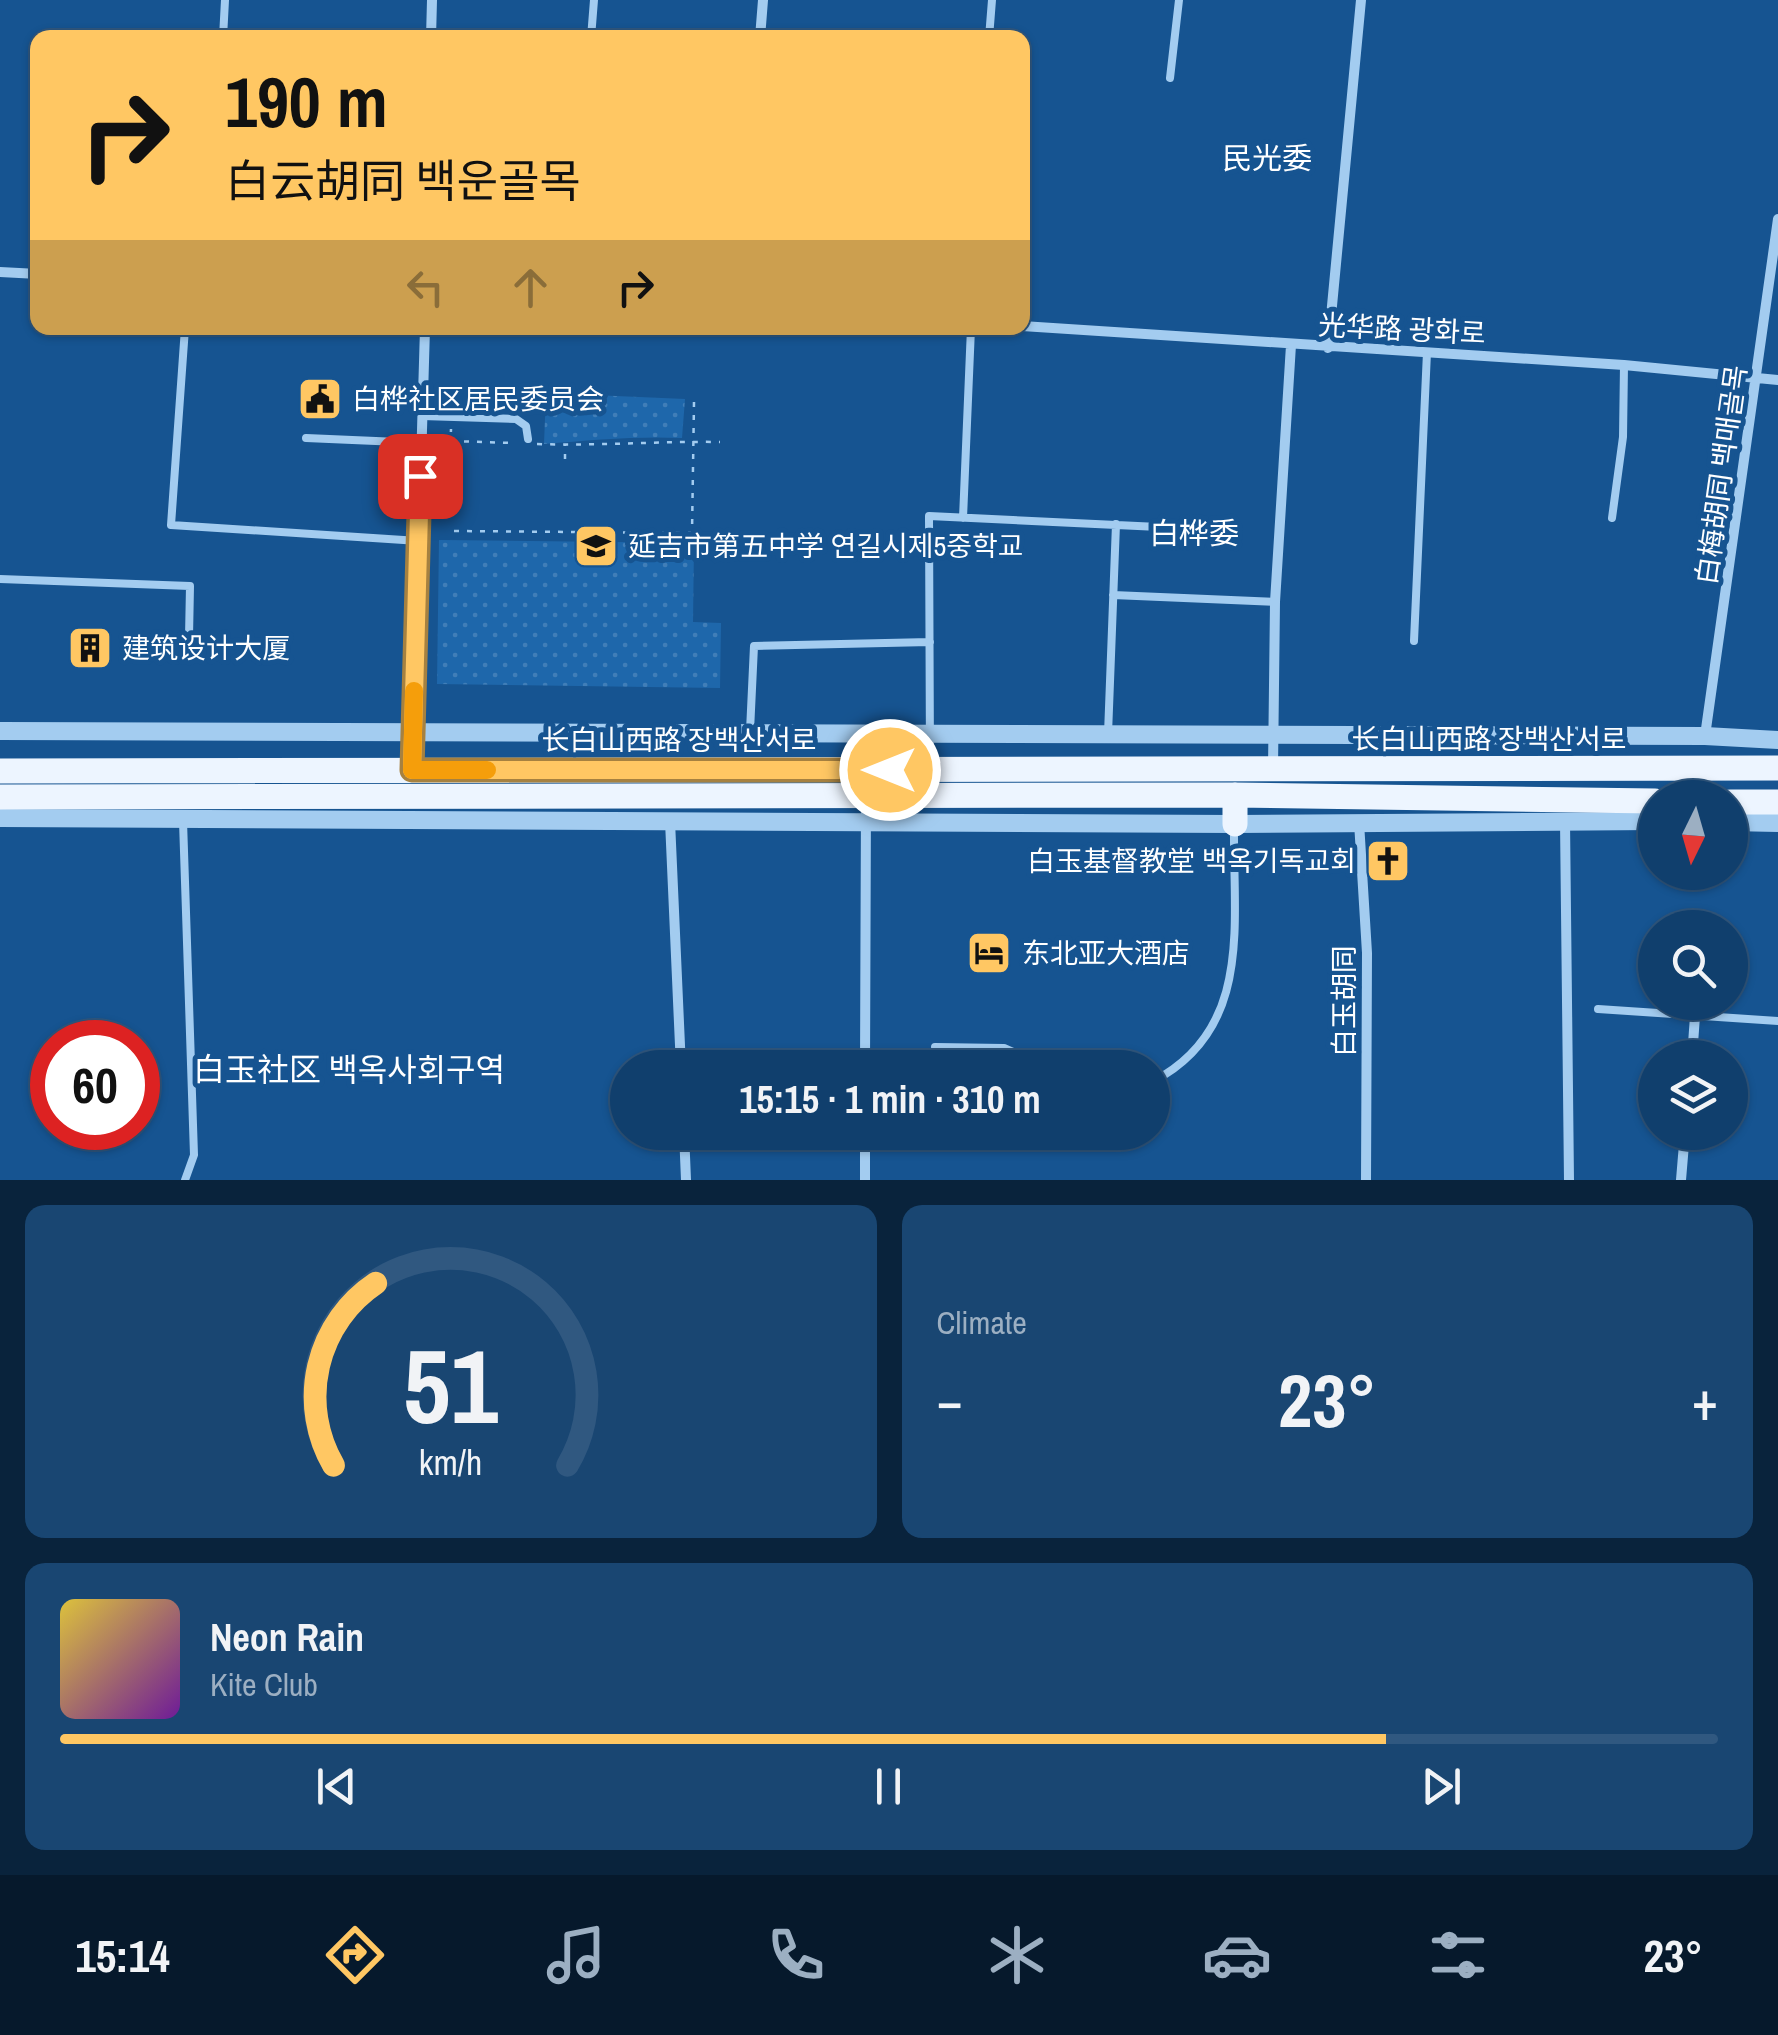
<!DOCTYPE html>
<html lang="en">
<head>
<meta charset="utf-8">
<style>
  body { margin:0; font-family:"Archivo Narrow","Noto Sans SC","Noto Sans KR",sans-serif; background:#194672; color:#f1f3f6; height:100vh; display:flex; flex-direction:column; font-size:38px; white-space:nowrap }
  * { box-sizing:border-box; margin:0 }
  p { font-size:32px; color:#9cafc2 }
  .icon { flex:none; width:55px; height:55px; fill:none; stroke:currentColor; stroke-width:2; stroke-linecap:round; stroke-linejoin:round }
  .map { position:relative; height:1180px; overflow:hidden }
  .drawer { display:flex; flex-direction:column; gap:25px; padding:25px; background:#09233c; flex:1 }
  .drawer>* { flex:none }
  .hud { position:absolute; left:30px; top:30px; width:1000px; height:305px; border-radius:20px; box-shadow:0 2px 8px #0004,0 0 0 2px #305880; background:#ffc763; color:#111; overflow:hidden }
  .needle { width:65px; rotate:185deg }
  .controls { position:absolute; left:1638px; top:780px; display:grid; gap:20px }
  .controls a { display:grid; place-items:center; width:110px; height:110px; border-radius:50%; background:#103f6d; box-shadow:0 2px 8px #0004,0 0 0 2px #305880; font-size:50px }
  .speed { position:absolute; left:30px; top:1020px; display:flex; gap:20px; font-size:50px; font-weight:700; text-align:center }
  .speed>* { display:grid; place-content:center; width:130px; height:130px; border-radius:50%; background:#103f6d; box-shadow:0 2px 8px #0004,0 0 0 2px #305880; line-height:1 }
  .speed .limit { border:15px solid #d22; background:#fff; color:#111 }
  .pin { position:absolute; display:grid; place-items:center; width:85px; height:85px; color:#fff; margin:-42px; border-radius:20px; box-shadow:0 5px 15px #0006 }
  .me { position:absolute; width:110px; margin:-55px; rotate:270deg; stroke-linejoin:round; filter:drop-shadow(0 0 8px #0008) }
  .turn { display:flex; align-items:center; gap:35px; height:210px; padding:0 30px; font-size:45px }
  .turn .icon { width:130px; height:130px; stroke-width:2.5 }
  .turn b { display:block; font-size:70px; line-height:85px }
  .lanes { display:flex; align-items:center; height:95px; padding:0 30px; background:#0003; justify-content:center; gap:50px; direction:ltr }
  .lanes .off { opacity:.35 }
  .big { font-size:75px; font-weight:800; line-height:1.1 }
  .drawer .widget { flex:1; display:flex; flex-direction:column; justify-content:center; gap:15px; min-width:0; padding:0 35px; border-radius:20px; background:#194672 }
  .drawer .dial { align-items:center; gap:0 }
  .dial svg { height:260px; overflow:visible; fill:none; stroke:#305880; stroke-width:7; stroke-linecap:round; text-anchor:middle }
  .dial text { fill:#f1f3f6; stroke:none }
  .song { display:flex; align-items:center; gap:30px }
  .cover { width:120px; height:120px; border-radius:15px; background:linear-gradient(135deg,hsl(50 70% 55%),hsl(280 70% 35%)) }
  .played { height:10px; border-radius:5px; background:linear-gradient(90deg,#ffc763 80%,#305880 80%) }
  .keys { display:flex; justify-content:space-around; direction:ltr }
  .heat { display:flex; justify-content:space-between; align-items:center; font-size:55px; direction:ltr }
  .drawer .tiles { flex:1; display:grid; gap:25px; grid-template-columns:1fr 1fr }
  .widget:last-child { grid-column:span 2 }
  .trip { position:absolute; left:610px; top:1050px; width:560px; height:100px; border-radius:50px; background:#103f6d; box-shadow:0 2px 8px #0004,0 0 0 2px #305880; font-weight:800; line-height:100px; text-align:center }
  .menu { display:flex; height:160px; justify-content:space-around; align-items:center; background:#06192c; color:#9cafc2 }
  .menu .icon { width:70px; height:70px }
  .menu .current { color:#ffc763 }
  .menu b { font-size:45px; color:#f1f3f6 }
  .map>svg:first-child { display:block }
  .park { fill:url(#park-dots) }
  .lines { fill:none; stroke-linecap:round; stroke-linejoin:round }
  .path { stroke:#a3ccf0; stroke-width:2.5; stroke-dasharray:5 8; stroke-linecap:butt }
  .service { stroke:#a3ccf0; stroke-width:8 }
  .minor { stroke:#a3ccf0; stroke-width:10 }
  .tertiary { stroke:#a3ccf0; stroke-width:18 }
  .primary { stroke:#edf5ff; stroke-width:25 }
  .route-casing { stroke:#a68140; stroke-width:25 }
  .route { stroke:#ffc763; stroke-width:18 }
  .slow { stroke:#f59e0b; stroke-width:18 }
  .labels { text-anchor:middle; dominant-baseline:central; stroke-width:10; stroke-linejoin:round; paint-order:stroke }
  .street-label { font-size:28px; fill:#fff; stroke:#165491 }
  .poi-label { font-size:28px; fill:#fff; stroke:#165491; text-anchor:start }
  .neighbourhood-label { font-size:30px; fill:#fff; stroke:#165491 }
  .quarter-label { font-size:32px; fill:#fff; stroke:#165491 }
</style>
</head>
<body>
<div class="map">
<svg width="1778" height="1180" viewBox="0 0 1778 1180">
  <defs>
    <pattern id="park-dots" width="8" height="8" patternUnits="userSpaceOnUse" patternTransform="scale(2.5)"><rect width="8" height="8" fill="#1e67ab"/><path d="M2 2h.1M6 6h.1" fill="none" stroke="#407eb8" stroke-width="1.8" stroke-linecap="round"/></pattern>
  </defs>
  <rect width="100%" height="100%" fill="#165491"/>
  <path class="park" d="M546 393 685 399 682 438C637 436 591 440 544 444Z
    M439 540 694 543 693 622 721 623 720 688 437 684Z"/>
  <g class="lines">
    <path class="path" d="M451 441 514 443
      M537 444C600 446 658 441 720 442
      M565 459V445
      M449 484 451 429
      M454 531 692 533 694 402"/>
    <path class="service" d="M223 38 225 0
      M591 38 594 0
      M989 38 992 0
      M1170 78 1179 0
      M185 328 171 525 419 541
      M422 416 516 419 526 426 528 439
      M306 438 422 443
      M963 518 971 328
      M1612 518 1623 437 1624 365
      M0 579 190 586 189 637
      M1113 595 1275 602
      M1414 641 1427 352
      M750 731 754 646 930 642
      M1108 734 1116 524
      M930 764 929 516 1201 529
      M183 821 194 1155 185 1180
      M1598 1009 1778 1021
      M935 1047 1004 1048 1049 1068
      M1152 1082C1253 1030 1233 925 1234 829"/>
    <path class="minor" d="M431 38 432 0
      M760 38 763 0
      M0 272 38 274
      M1022 326 1624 365 1778 380
      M1328 348 1361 0
      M1705 736 1778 219
      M1273 768 1275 602 1291 345
      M412 770 425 328
      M670 821 681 1068
      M1565 821 1569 1180
      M1359 822 1367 953 1366 1180
      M1692 1058 1695 1016
      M865 1068 866 799
      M684 1132 686 1180
      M865 1132V1180
      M1681 1180 1685 1132"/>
    <path class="tertiary" d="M0 731 1705 736 1778 740
      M0 818 1235 824 1655 821
      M1730 822 1778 823"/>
    <path class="primary" d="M0 771 1778 768
      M0 797 1235 795 1655 801
      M1730 802H1778
      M1235 824V795"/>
  </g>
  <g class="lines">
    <defs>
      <path id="route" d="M420 476 412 770H890"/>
    </defs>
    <use href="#route" class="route-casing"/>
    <use href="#route" class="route"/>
    <path class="slow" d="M414 691 412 770H487"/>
  </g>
  <defs>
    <symbol id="civic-square" viewBox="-11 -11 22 22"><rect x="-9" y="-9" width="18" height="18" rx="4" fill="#ffc763" stroke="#165491"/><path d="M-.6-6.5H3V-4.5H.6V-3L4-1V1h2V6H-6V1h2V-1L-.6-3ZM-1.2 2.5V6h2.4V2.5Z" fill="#111"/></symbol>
    <symbol id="school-square" viewBox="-11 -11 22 22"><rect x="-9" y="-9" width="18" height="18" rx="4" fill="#ffc763" stroke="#165491"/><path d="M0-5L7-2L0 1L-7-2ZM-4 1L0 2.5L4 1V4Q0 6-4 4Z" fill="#111"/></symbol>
    <symbol id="building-square" viewBox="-11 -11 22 22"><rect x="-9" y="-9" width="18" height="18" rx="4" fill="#ffc763" stroke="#165491"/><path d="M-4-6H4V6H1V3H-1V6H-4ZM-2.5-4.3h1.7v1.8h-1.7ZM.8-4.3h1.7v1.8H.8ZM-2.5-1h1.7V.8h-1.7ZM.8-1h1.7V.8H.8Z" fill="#111"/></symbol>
    <symbol id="church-square" viewBox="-11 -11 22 22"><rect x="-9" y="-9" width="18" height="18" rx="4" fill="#ffc763" stroke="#165491"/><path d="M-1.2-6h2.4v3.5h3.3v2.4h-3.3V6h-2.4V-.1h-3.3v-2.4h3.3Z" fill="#111"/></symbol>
    <symbol id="hotel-square" viewBox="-11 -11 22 22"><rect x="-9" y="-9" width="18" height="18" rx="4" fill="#ffc763" stroke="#165491"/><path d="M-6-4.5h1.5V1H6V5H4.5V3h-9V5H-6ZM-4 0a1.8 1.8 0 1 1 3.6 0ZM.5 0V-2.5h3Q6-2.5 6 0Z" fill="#111"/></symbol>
  </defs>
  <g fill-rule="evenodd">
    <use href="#civic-square" x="295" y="374" width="50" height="50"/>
    <use href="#school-square" x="571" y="521" width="50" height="50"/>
    <use href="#building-square" x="65" y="623" width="50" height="50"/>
    <use href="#church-square" x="1363" y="836" width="50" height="50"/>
    <use href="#hotel-square" x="964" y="928" width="50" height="50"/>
  </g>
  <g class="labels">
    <g class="street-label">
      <text transform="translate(1402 329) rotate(3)">光华路 광화로</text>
      <text transform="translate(1721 475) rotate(-82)">白梅胡同 백매골목</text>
      <text x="1489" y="739">长白山西路 장백산서로</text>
      <text x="679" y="740">长白山西路 장백산서로</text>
      <text transform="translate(1344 1001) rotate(-90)">白玉胡同</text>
    </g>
    <g class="poi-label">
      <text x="352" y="399">白桦社区居民委员会</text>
      <text x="628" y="546">延吉市第五中学 연길시제5중학교</text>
      <text x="122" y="648">建筑设计大厦</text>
      <text x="1356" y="861" text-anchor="end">白玉基督教堂 백옥기독교회</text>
      <text x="1022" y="953">东北亚大酒店</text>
    </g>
    <g class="neighbourhood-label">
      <text x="1267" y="158">民光委</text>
      <text x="1194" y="533">白桦委</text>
    </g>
    <g class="quarter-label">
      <text x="349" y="1069">白玉社区 백옥사회구역</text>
    </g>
  </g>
</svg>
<div class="controls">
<a><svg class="needle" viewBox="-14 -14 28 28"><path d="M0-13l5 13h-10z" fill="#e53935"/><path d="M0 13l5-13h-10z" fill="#9cafc2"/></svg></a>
<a><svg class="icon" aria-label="search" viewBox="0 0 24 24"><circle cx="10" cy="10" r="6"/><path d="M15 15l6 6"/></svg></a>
<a><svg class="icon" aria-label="layers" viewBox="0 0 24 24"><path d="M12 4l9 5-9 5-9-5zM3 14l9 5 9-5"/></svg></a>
</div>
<div class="speed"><div class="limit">60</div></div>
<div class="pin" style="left:420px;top:476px;background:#d93025"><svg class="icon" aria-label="arrive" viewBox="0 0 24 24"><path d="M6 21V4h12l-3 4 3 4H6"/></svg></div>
<svg class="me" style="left:890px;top:770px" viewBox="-20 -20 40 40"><circle r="17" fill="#ffc763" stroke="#fff" stroke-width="3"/><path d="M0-11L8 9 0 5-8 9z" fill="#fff"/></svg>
<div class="trip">15:15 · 1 min · 310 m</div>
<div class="hud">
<div class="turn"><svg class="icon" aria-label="right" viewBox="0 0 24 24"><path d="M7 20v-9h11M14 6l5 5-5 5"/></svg><div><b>190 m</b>白云胡同 백운골목</div></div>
<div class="lanes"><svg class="icon off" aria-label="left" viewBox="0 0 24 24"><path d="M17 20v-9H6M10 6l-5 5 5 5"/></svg><svg class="icon off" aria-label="ahead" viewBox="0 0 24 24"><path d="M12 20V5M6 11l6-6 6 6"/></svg><svg class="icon" aria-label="right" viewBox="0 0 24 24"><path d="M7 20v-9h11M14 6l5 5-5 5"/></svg></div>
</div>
</div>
<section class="drawer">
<div class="tiles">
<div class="widget dial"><svg viewBox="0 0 100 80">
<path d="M14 69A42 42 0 1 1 86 69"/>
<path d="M14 69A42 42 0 0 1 27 13" stroke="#ffc763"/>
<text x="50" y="56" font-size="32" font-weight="700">51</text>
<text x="50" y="72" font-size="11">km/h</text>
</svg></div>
<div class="widget"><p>Climate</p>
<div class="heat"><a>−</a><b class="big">23°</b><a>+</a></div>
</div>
<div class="widget">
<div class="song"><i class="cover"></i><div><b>Neon Rain</b><p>Kite Club</p></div></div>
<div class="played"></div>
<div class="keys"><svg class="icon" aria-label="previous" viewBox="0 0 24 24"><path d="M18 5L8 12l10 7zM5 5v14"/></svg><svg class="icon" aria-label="pause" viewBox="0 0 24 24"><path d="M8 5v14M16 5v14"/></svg><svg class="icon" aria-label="next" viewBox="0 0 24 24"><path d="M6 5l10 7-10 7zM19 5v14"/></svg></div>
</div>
</div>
</section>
<nav class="menu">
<b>15:14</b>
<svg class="icon current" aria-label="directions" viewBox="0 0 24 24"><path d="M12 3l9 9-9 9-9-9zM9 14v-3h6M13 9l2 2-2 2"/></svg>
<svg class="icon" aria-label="music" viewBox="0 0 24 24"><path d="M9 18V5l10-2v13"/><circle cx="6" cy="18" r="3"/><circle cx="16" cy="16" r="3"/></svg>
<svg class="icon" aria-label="phone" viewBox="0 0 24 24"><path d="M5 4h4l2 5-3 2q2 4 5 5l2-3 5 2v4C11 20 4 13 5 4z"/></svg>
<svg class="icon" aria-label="climate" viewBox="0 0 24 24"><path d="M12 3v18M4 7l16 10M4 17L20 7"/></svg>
<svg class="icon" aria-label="car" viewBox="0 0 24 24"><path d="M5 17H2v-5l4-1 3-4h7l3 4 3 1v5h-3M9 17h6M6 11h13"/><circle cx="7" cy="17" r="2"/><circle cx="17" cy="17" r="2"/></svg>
<svg class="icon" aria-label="filters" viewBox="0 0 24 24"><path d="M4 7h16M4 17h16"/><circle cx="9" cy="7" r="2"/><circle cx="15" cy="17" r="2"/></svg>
<b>23°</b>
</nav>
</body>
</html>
